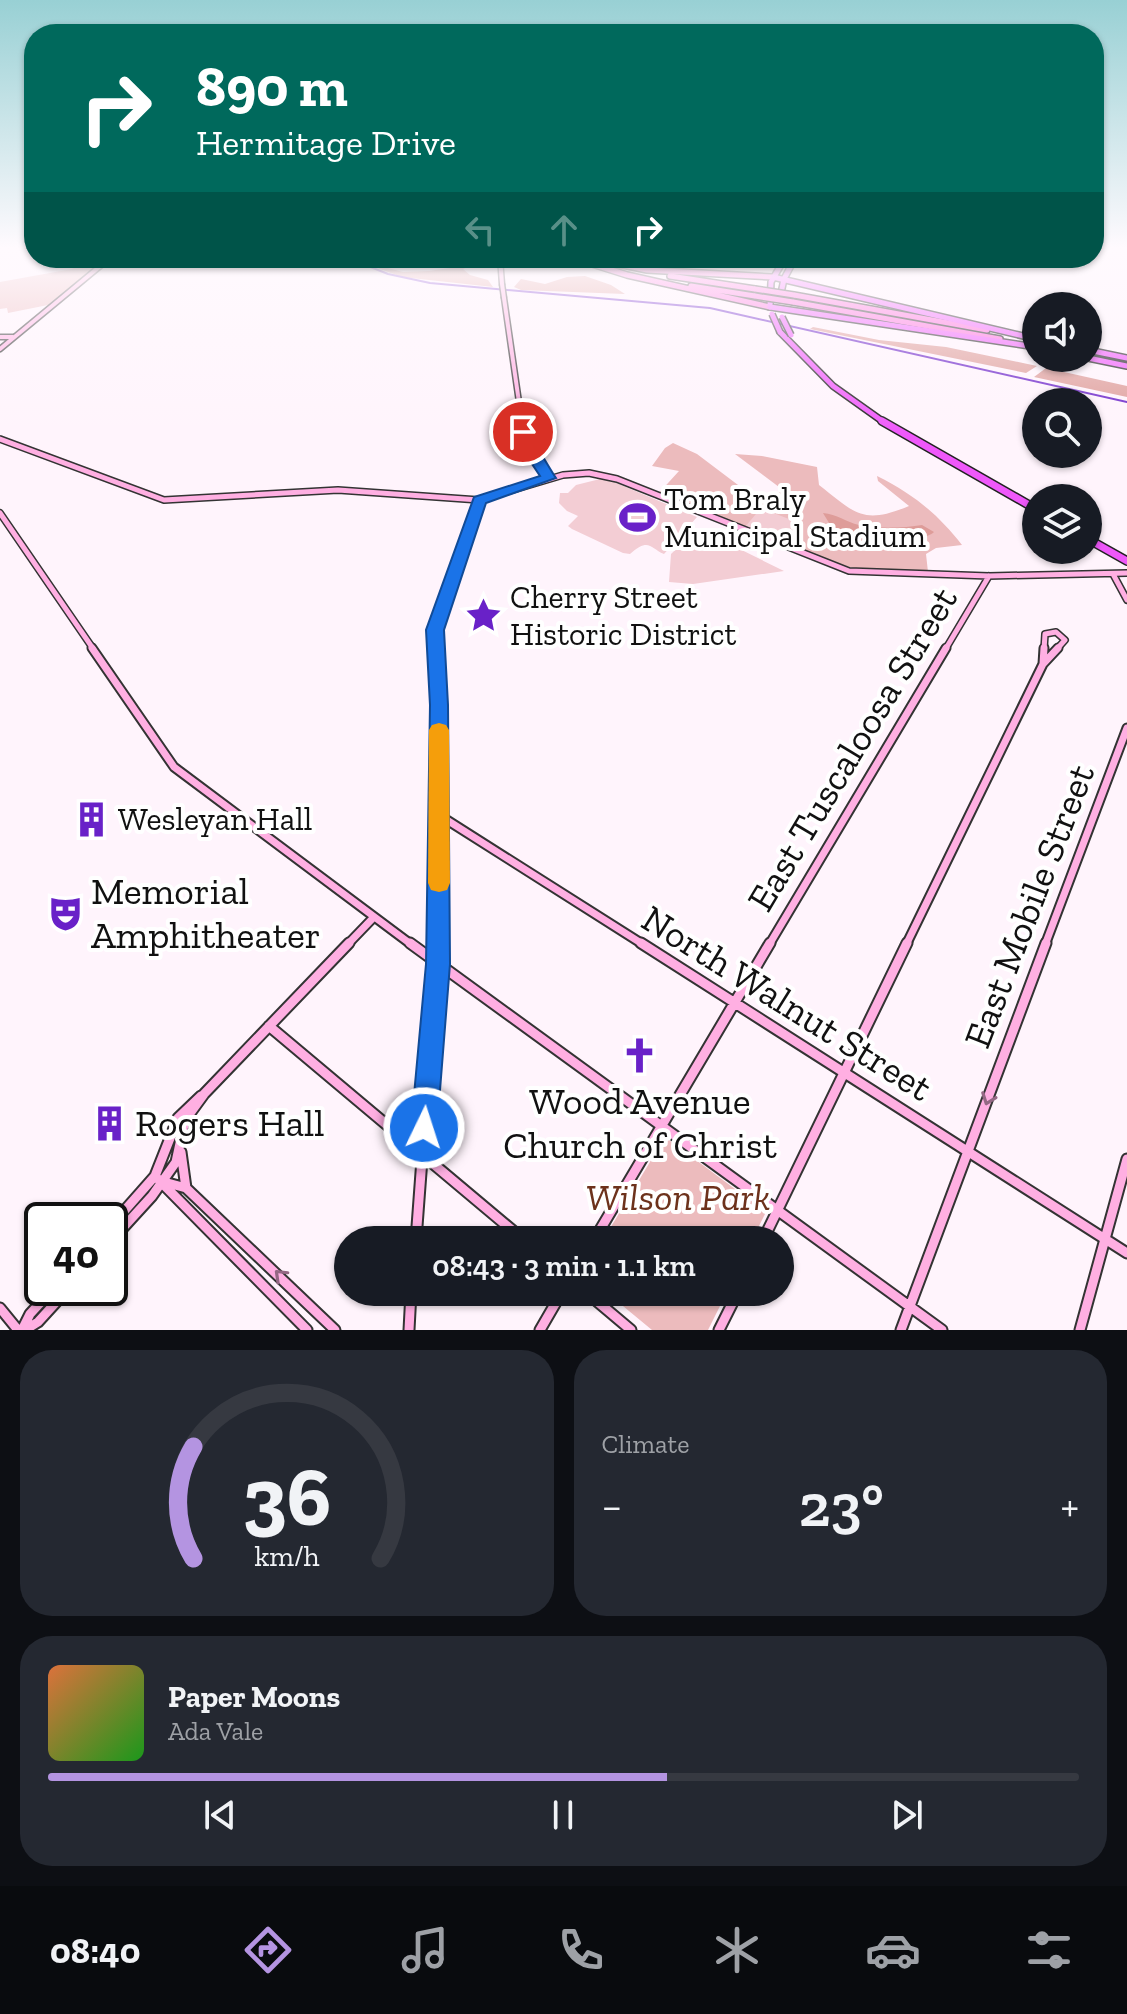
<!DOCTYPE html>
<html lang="en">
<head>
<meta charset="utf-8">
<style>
  body { margin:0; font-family:"Zilla Slab",serif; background:#242831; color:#f1f3f6; height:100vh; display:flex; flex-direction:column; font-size:30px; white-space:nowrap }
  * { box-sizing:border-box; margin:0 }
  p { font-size:26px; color:#9ea1a6 }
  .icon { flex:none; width:44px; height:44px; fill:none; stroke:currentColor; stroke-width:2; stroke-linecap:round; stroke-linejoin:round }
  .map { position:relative; height:1330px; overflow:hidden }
  .side { display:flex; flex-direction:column; gap:20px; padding:20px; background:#0d0f14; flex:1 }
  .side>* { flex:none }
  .top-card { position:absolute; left:24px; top:24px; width:1080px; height:244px; border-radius:32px; box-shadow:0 2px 6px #0004; background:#00695c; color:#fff; overflow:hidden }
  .buttons { position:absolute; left:1022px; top:292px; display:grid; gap:16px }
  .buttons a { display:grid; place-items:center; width:80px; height:80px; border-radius:50%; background:#171b24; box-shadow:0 2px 6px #0004; font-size:40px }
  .speed { position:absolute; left:24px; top:1202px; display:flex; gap:16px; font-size:40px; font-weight:700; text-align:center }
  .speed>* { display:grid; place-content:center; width:104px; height:104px; border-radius:50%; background:#171b24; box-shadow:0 2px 6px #0004; line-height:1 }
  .speed .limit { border:4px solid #111; border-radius:12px; background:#fff; color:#111 }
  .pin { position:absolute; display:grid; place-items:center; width:68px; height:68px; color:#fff; margin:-34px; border:4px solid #fff; border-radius:50%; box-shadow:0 2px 8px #0007 }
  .me { position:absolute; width:88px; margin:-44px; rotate:4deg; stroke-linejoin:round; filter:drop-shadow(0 0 6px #0008) }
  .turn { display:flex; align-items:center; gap:28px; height:168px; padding:0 40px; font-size:36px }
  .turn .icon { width:104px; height:104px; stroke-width:2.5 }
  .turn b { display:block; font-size:56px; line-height:68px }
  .lanes { display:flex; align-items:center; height:76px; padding:0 40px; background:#0003; justify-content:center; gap:40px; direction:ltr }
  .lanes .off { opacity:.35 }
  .big { font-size:60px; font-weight:600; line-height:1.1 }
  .side .widget { flex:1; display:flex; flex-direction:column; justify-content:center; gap:12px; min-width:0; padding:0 28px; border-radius:32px; background:#242831 }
  .side .dial { align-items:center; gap:0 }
  .dial svg { height:208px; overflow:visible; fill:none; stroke:#363941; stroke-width:7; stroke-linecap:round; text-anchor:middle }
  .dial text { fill:#f1f3f6; stroke:none }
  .song { display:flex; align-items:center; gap:24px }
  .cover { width:96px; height:96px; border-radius:12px; background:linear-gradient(135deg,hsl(20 70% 55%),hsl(120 70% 35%)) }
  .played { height:8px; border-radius:4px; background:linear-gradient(90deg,#b494e1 60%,#363941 60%) }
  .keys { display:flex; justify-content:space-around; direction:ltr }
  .heat { display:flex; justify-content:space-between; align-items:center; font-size:44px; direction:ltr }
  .side .tiles { flex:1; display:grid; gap:20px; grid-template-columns:1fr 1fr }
  .widget:last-child { grid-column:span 2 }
  .trip { position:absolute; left:334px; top:1226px; width:460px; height:80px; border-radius:40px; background:#171b24; box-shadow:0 2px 6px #0004; font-weight:600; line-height:80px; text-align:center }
  .dock { display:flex; height:128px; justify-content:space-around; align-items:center; background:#090b0e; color:#9ea1a6 }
  .dock .icon { width:56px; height:56px }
  .dock .current { color:#b494e1 }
  .dock b { font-size:36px; color:#f1f3f6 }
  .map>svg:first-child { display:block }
  .green { fill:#ecbbbd }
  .forest { fill:#de9c99 }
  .pitch { fill:#f3cdd4 }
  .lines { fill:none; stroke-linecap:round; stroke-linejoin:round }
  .secondary-far3-casing { stroke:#333; stroke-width:7 }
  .secondary-far2-casing { stroke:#333; stroke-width:8 }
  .secondary-far1-casing { stroke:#333; stroke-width:11 }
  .secondary-casing { stroke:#333; stroke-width:13 }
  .primary-casing { stroke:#222; stroke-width:8 }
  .highway-far1-casing { stroke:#222; stroke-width:8 }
  .highway-casing { stroke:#222; stroke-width:10 }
  .secondary-far3 { stroke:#ffafe2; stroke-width:4 }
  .secondary-far2 { stroke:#ffafe2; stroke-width:5 }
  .secondary-far1 { stroke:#ffafe2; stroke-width:7 }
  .secondary { stroke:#ffafe2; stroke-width:9 }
  .primary { stroke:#fd66da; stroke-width:5 }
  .highway-far1 { stroke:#ef58fa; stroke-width:5 }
  .highway { stroke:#ef58fa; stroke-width:7 }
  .rail { stroke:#6921c8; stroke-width:2 }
  .secondary-bridge-casing { stroke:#333; stroke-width:7; stroke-linecap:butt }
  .primary-bridge-casing { stroke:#222; stroke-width:8; stroke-linecap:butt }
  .highway-bridge-casing { stroke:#222; stroke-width:8; stroke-linecap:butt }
  .secondary-bridge { stroke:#ffafe2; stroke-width:4 }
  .primary-bridge { stroke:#fd66da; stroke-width:5 }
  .highway-bridge { stroke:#ef58fa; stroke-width:5 }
  .oneway { stroke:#946884 }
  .route { fill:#1a73e8; stroke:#114b97; stroke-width:2 }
  .slow { fill:#f59e0b }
  .labels { text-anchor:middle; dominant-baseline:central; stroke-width:8; stroke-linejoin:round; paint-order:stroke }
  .poi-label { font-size:32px; fill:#111; stroke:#fff; text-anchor:start }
  .near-street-label { font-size:38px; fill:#111; stroke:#fff }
  .near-poi-label { font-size:38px; fill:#111; stroke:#fff; text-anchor:start }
  .near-park-label { font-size:38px; font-style:italic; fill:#6d321c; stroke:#fff }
</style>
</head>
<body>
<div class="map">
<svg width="1127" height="1330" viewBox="0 0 1127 1330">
  <rect width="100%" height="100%" fill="#fff4fc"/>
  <path class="green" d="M87 258H107L48 305 8 313 7 308 0 309V282L72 269Z
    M673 443 697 454 742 488 772 497 783 490 735 454 762 456 817 467 819 485C856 514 863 525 909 506L878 481 877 476C913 494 937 513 962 545L936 548 926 554 928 572 856 569 837 563 658 494 679 471 652 466 665 448Z
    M665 1137 766 1212 752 1240H603Z
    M606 1292H727L708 1330H652Z"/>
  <path class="forest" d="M350 258 403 272 429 271 477 264 463 269 470 275 488 280 493 287 402 277Z
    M585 276 611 285 625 294 521 290 514 287 521 279 545 284 567 277Z
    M813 327 879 340 946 347 1037 366 1026 373 810 329Z
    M1046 368 1127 386V397L1034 377Z
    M823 513C837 514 846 522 859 525 876 529 905 528 922 525L934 532C927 542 855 544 843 537 834 533 828 521 823 513Z"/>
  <path class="pitch" d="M600 479 614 482 697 517 664 554C650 548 649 537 630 554L623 553 572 529 568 526 578 516 567 511 559 503 560 493H568L576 485Z
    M761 508 799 523 792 526 795 529 785 542 745 527Z
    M703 531 784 571 693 584 669 582 671 554 694 532Z"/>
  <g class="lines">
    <defs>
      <path id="secondary-far3" d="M500 258 502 284
        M504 298 522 423
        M0 337H13
        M0 349 110 258"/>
      <path id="secondary-far2" d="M522 421 525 440 549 478
        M0 439 164 500 338 490 479 500 563 475 589 473 617 479 849 571 989 576 1127 573
        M0 513 94 650
        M1113 574 1127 600
        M436 650 435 631 479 500
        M945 650 989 576
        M1044 650 1045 634 1056 632 1065 640 1056 650"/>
      <path id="secondary-far1" d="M92 648 174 767 412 945
        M436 648 439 705 438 945
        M1043 664 1044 648
        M1043 664 1058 648
        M439 815 644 945
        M347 945 374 917
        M769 945 946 648
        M906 945 1043 664
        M1045 945 1127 728"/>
      <path id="secondary" d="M410 943 942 1330
        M641 943 1127 1253
        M269 1026 524 1240
        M181 1152 186 1188
        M155 1176 307 1330
        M164 1182 186 1188 335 1330
        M110 1227 155 1176 178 1118 201 1096
        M416 1240 438 943
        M594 1240 770 943
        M763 1240 907 943
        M110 1242 152 1196 176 1162 185 1120 204 1094 349 943
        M586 1292 631 1330
        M0 1308 18 1330
        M22 1330 30 1314 54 1288
        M25 1330 38 1322 69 1288
        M409 1330 411 1292
        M540 1330 562 1292
        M719 1330 738 1292
        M901 1330 1046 943
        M1080 1330 1127 1159"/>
      <path id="primary" d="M573 258 627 275 770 307
        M589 258 647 270 773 277
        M670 276 755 289
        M691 286 755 296
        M794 295 987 330
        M793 302 1000 339"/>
      <path id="highway-far1" d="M773 277 1036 339
        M780 298 784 279 795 258
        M770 306 771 282 785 258
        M770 307 1036 347
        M780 332 833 386 885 423
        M1088 350 1127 358
        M1088 358 1127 366"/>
      <path id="highway" d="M882 421 1036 509
        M1088 539 1127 561"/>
    </defs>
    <use href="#secondary-far3" class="secondary-far3-casing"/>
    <use href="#secondary-far2" class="secondary-far2-casing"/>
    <use href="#secondary-far1" class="secondary-far1-casing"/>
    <use href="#secondary" class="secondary-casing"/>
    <use href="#primary" class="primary-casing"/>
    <use href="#highway-far1" class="highway-far1-casing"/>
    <use href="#highway" class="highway-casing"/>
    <use href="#secondary-far3" class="secondary-far3"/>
    <use href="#secondary-far2" class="secondary-far2"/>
    <use href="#secondary-far1" class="secondary-far1"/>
    <use href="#secondary" class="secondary"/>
    <use href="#primary" class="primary"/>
    <use href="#highway-far1" class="highway-far1"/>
    <use href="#highway" class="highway"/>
    <path class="rail" d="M348 258 388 274 430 283 710 308 1127 402"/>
    <defs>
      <path id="secondary-bridge" d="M502 284 504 298"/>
      <path id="primary-bridge" d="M755 289 794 295
        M755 296 793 302"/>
      <path id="highway-bridge" d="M772 314 780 332
        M782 317 791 335"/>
    </defs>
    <use href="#secondary-bridge" class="secondary-bridge-casing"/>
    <use href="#primary-bridge" class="primary-bridge-casing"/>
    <use href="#highway-bridge" class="highway-bridge-casing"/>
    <use href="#secondary-bridge" class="secondary-bridge"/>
    <use href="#primary-bridge" class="primary-bridge"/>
    <use href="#highway-bridge" class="highway-bridge"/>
  </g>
  <defs><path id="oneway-chevron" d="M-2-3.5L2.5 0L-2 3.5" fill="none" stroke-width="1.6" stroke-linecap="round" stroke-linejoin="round" transform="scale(2)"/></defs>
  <g class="oneway">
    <use href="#oneway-chevron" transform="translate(988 1099) rotate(110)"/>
    <use href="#oneway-chevron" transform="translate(280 1275) rotate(-136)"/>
  </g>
  <linearGradient id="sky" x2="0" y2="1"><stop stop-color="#98d0d4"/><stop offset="0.57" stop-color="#fffafe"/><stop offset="1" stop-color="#fffafe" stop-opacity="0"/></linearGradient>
  <rect width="1127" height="434" fill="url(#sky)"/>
  <path class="route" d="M523 428C529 431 549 468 556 478L486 503 444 630 448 705 450 964 437 1128 433 1137 424 1141 415 1137 411 1128 426 964 430 705 426 630 474 497 540 476 522 449 516 432Z"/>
  <path class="slow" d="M439 723 446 725 449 730 450 883 447 890 439 892 431 890 428 883 429 730 432 725Z"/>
  <defs>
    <symbol id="stadium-bare" viewBox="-9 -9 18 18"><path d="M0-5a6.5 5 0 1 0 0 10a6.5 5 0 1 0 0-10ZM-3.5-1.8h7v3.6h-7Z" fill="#6921c8" stroke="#fff" stroke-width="2.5" paint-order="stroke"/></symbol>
    <symbol id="sight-bare" viewBox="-9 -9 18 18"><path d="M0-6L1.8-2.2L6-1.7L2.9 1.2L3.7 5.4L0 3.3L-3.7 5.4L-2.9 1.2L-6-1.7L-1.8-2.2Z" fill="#6921c8" stroke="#fff" stroke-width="2.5" paint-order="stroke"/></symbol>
    <symbol id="building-bare" viewBox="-9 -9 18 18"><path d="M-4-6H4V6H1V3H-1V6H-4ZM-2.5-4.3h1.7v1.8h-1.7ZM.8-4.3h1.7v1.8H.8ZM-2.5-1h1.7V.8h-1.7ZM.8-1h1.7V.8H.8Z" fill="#6921c8" stroke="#fff" stroke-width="2.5" paint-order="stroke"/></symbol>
    <symbol id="theatre-bare" viewBox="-9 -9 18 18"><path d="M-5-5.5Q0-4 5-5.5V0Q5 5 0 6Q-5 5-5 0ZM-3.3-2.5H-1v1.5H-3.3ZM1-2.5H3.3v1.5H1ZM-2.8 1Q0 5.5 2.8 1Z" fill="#6921c8" stroke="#fff" stroke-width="2.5" paint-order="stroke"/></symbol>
    <symbol id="church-bare" viewBox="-9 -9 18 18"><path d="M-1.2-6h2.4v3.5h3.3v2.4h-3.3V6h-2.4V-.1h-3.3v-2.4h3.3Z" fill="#6921c8" stroke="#fff" stroke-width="2.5" paint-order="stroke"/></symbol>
  </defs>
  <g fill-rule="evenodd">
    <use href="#stadium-bare" x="612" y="492" width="51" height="51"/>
    <use href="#sight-bare" x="458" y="590" width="51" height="51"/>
    <use href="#building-bare" x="66" y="794" width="51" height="51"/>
    <use href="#theatre-bare" x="40" y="888" width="51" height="51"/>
    <use href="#church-bare" x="614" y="1030" width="51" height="51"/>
    <use href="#building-bare" x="84" y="1098" width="51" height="51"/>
  </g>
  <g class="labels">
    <g class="poi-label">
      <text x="664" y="499">Tom Braly<tspan x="664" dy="37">Municipal Stadium</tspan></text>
      <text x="510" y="597">Cherry Street<tspan x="510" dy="37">Historic District</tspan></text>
      <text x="118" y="819">Wesleyan Hall</text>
    </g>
    <g class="near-street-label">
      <text transform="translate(852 749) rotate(-59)">East Tuscaloosa Street</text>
      <text transform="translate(1029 906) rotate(-69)">East Mobile Street</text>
      <text transform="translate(787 1003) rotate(32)">North Walnut Street</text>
    </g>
    <g class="near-poi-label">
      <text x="91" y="891">Memorial<tspan x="91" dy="44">Amphitheater</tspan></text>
      <text x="640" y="1101" text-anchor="middle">Wood Avenue<tspan x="640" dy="44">Church of Christ</tspan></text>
      <text x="135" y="1123">Rogers Hall</text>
    </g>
    <g class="near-park-label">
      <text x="678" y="1197">Wilson Park</text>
    </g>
  </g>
</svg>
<div class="buttons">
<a><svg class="icon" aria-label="sound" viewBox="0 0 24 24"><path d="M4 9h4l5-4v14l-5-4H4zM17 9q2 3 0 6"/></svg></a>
<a><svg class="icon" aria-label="search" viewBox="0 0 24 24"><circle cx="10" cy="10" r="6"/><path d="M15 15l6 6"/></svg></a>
<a><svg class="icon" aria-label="layers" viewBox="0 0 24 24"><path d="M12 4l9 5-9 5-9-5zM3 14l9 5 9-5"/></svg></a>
</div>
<div class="speed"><div class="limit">40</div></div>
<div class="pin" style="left:523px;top:432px;background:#d93025"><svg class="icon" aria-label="arrive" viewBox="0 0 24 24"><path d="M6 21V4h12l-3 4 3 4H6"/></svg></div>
<svg class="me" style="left:424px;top:1128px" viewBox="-20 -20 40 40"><circle r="17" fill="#1a73e8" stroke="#fff" stroke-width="3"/><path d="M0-11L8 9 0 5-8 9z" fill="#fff"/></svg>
<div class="trip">08:43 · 3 min · 1.1 km</div>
<div class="top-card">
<div class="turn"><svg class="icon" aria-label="right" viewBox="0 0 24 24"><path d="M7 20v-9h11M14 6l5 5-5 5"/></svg><div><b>890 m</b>Hermitage Drive</div></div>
<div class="lanes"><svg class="icon off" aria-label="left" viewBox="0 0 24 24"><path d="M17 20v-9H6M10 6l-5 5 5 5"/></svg><svg class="icon off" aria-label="ahead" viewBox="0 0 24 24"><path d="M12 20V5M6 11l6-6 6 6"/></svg><svg class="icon" aria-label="right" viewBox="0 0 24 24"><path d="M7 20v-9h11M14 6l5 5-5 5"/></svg></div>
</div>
</div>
<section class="side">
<div class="tiles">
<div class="widget dial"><svg viewBox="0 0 100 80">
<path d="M14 69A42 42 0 1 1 86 69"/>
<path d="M14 69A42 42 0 0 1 14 26" stroke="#b494e1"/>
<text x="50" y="56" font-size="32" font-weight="700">36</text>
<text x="50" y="72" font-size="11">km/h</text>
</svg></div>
<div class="widget"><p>Climate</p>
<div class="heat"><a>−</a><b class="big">23°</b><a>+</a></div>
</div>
<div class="widget">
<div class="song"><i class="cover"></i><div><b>Paper Moons</b><p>Ada Vale</p></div></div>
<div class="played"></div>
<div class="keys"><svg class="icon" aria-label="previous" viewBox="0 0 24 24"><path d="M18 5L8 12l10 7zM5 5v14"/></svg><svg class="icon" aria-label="pause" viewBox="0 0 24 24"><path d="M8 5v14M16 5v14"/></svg><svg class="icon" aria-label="next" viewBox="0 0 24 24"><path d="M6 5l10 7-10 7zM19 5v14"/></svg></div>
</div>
</div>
</section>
<nav class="dock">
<b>08:40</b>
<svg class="icon current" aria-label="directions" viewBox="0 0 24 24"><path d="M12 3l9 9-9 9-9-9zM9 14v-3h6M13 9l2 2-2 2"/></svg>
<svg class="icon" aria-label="music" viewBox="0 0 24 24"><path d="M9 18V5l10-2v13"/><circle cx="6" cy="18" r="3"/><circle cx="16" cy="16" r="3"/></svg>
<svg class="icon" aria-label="phone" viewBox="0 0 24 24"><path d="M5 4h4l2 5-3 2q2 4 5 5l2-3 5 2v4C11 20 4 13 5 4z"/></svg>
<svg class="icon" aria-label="climate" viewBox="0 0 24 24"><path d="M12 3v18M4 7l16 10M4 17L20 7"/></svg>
<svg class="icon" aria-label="car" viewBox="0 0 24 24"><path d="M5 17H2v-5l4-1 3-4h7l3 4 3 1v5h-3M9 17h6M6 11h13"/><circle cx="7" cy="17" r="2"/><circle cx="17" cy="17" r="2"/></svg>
<svg class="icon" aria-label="filters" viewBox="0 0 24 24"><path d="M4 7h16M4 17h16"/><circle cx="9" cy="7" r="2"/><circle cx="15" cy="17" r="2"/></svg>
</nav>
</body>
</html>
